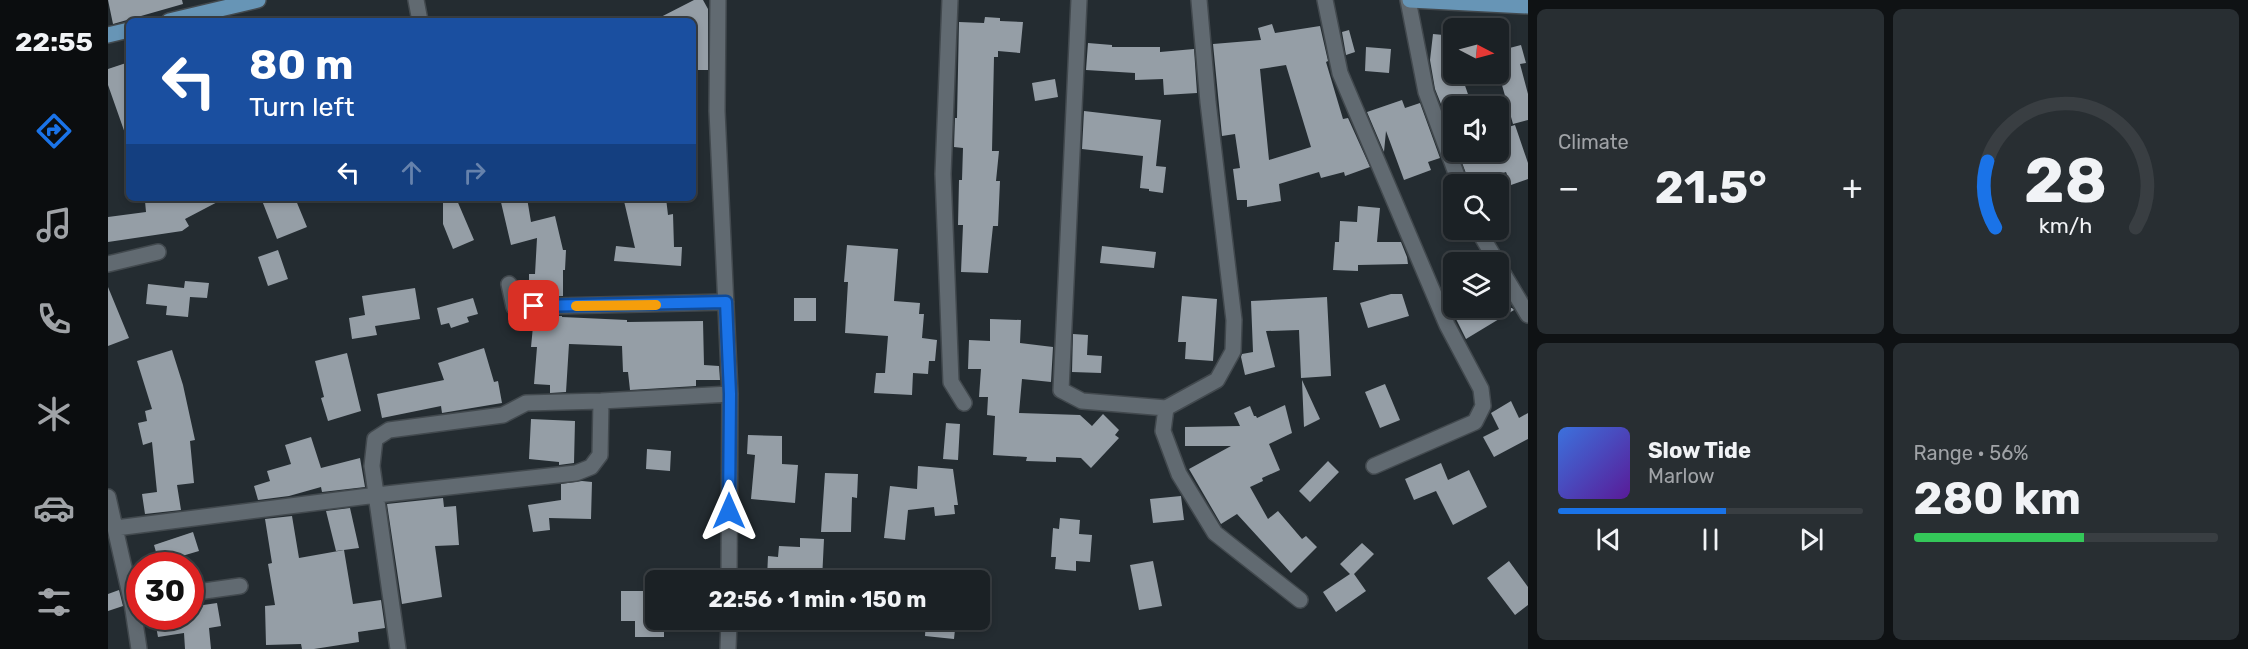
<!DOCTYPE html>
<html lang="en">
<head>
<meta charset="utf-8">
<style>
  body { margin:0; font-family:Rubik,sans-serif; background:#282e32; color:#f1f3f6; height:100vh; display:flex; flex-direction:column; font-size:22px; white-space:nowrap }
  * { box-sizing:border-box; margin:0 }
  p { font-size:20px; color:#a0a3a7 }
  .icon { flex:none; width:33px; height:33px; fill:none; stroke:currentColor; stroke-width:2; stroke-linecap:round; stroke-linejoin:round }
  .map { position:relative; flex:1; overflow:hidden }
  .sheet { display:flex; flex-direction:column; gap:9px; padding:9px; background:#0f1214; width:720px }
  .sheet>* { flex:none }
  .hud { position:absolute; left:18px; top:18px; width:570px; height:183px; border-radius:9px; box-shadow:0 3px 9px #0003,0 0 0 2px #393e42; background:#1a4fa0; color:#fff; overflow:hidden }
  .needle { width:39px; rotate:96deg }
  .fabs { position:absolute; left:1335px; top:18px; display:grid; gap:12px }
  .fabs a { display:grid; place-items:center; width:66px; height:66px; border-radius:9px; background:#1b2125; box-shadow:0 3px 9px #0003,0 0 0 2px #393e42; font-size:30px }
  .speed { position:absolute; left:18px; top:552px; display:flex; gap:12px; font-size:30px; font-weight:700; text-align:center }
  .speed>* { display:grid; place-content:center; width:78px; height:78px; border-radius:50%; background:#1b2125; box-shadow:0 3px 9px #0003,0 0 0 2px #393e42; line-height:1 }
  .speed .limit { border:9px solid #d22; background:#fff; color:#111 }
  .pin { position:absolute; display:grid; place-items:center; width:51px; height:51px; color:#fff; margin:-26px; border-radius:12px; box-shadow:0 3px 9px #0006 }
  .me { position:absolute; width:66px; margin:-33px; rotate:0deg; stroke-linejoin:round; filter:drop-shadow(0 0 4px #0008) }
  .turn { display:flex; align-items:center; gap:21px; height:126px; padding:0 24px; font-size:27px }
  .turn .icon { width:78px; height:78px; stroke-width:2.5 }
  .turn b { display:block; font-size:42px; line-height:51px }
  .lanes { display:flex; align-items:center; height:57px; padding:0 24px; background:#0003; justify-content:center; gap:30px; direction:ltr }
  .lanes .off { opacity:.35 }
  .big { font-size:45px; font-weight:700; line-height:1.1 }
  .sheet .widget { flex:1; display:flex; flex-direction:column; justify-content:center; gap:9px; min-width:0; padding:0 21px; border-radius:9px; background:#282e32 }
  .sheet .dial { align-items:center; gap:0 }
  .dial svg { height:156px; overflow:visible; fill:none; stroke:#393e42; stroke-width:7; stroke-linecap:round; text-anchor:middle }
  .dial text { fill:#f1f3f6; stroke:none }
  .song { display:flex; align-items:center; gap:18px }
  .cover { width:72px; height:72px; border-radius:9px; background:linear-gradient(135deg,hsl(220 70% 55%),hsl(270 70% 35%)) }
  .played { height:6px; border-radius:3px; background:linear-gradient(90deg,#1a73e8 55%,#393e42 55%) }
  .keys { display:flex; justify-content:space-around; direction:ltr }
  .heat { display:flex; justify-content:space-between; align-items:center; font-size:33px; direction:ltr }
  .charge { height:9px; border-radius:4px; background:linear-gradient(90deg,#34c759 56%,#393e42 0) }
  .sheet .tiles { flex:1; display:grid; gap:9px; grid-template-columns:repeat(2,1fr) }
  .trip { position:absolute; left:537px; top:570px; width:345px; height:60px; border-radius:9px; background:#1b2125; box-shadow:0 3px 9px #0003,0 0 0 2px #393e42; font-weight:700; line-height:60px; text-align:center }
  main { display:flex; flex:1; min-height:0 }
  .tabs { display:flex; flex-direction:column; width:108px; justify-content:space-around; align-items:center; background:#0b0d0f; color:#a0a3a7 }
  .tabs .icon { width:42px; height:42px }
  .tabs .selected { color:#1a73e8 }
  .tabs b { font-size:27px; color:#f1f3f6 }
  .map>svg:first-child { display:block }
  .building { fill:#959ea6; fill-rule:evenodd }
  .lines { fill:none; stroke-linecap:round; stroke-linejoin:round }
  .street-casing { stroke:#42494e; stroke-width:18 }
  .primary-casing { stroke:#42494e; stroke-width:18 }
  .street { stroke:#616a71; stroke-width:15 }
  .primary { stroke:#6795b6; stroke-width:15 }
  .route-casing { stroke:#114b97; stroke-width:15 }
  .route { stroke:#1a73e8; stroke-width:10 }
  .slow { stroke:#f59e0b; stroke-width:10 }
</style>
</head>
<body>
<main>
<nav class="tabs">
<b>22:55</b>
<svg class="icon selected" aria-label="directions" viewBox="0 0 24 24"><path d="M12 3l9 9-9 9-9-9zM9 14v-3h6M13 9l2 2-2 2"/></svg>
<svg class="icon" aria-label="music" viewBox="0 0 24 24"><path d="M9 18V5l10-2v13"/><circle cx="6" cy="18" r="3"/><circle cx="16" cy="16" r="3"/></svg>
<svg class="icon" aria-label="phone" viewBox="0 0 24 24"><path d="M5 4h4l2 5-3 2q2 4 5 5l2-3 5 2v4C11 20 4 13 5 4z"/></svg>
<svg class="icon" aria-label="climate" viewBox="0 0 24 24"><path d="M12 3v18M4 7l16 10M4 17L20 7"/></svg>
<svg class="icon" aria-label="car" viewBox="0 0 24 24"><path d="M5 17H2v-5l4-1 3-4h7l3 4 3 1v5h-3M9 17h6M6 11h13"/><circle cx="7" cy="17" r="2"/><circle cx="17" cy="17" r="2"/></svg>
<svg class="icon" aria-label="filters" viewBox="0 0 24 24"><path d="M4 7h16M4 17h16"/><circle cx="9" cy="7" r="2"/><circle cx="15" cy="17" r="2"/></svg>
</nav>
<div class="map">
<svg width="1420" height="649" viewBox="0 0 1420 649">
  <rect width="100%" height="100%" fill="#242c31"/>
  <path class="building" d="M0 0H74L75 4 5 24Z
    M586 0H595L600 9V70H585V21H545Z
    M877 17 892 18V21L915 22 912 53 890 51V57H886L884 151H891L888 181H892L890 226H885L880 273 853 272 855 225H850L851 180H854L855 148 846 147 847 118H849L851 22 876 23Z
    M1164 24 1167 33 1212 26 1220 61 1218 62 1235 119 1240 118 1262 167 1237 176 1236 172 1213 178 1211 172 1171 184 1173 201 1139 207V200H1129L1125 169 1132 168 1127 134 1114 136 1105 44 1153 40 1150 28ZM1178 65 1203 147 1161 160 1152 69Z
    M1241 30 1247 52 1238 55 1234 32Z
    M1325 34 1346 36V74H1353L1362 100 1335 109 1327 89 1322 60Z
    M980 43 1004 45V47H1052V52L1086 49 1089 93 1056 95 1055 79 1027 80V73L978 70Z
    M1413 45 1418 63 1412 64 1420 94V120L1405 124 1390 71V51Z
    M1258 47 1283 49 1281 73 1257 71Z
    M21 62V138L19 139 0 85V69Z
    M947 79 950 97 927 101 924 83Z
    M1294 100 1297 108 1312 103 1332 158 1320 162 1323 170 1296 180 1278 131 1276 152 1259 112Z
    M976 111 1053 120 1048 166 1058 167 1055 193 1041 191V189L1032 188 1035 156 974 149Z
    M1407 125 1420 163V179L1403 185 1398 172 1362 184 1350 152H1390V130Z
    M60 198H117L77 219 81 226 74 231 0 242V217L38 212 37 201Z
    M153 198H187L199 227 169 239Z
    M335 198H348L366 240 345 249 335 224Z
    M392 198H419L423 222 447 216 455 250H458L457 270H455V296L414 297V282L421 283V274H427L429 238 403 245Z
    M534 198H558L560 215 565 214 566 247H574L573 266 506 261 508 246 527 248 516 201Z
    M1250 206 1272 208 1269 242H1293L1299 257 1300 264 1250 265V271L1225 270 1227 242H1231L1232 221 1249 222Z
    M739 245 790 249 786 301 812 303 811 314H816L814 338 829 340 827 361H821L820 374 805 373 804 395 766 393 768 373H777L780 336 737 333 740 282H736Z
    M994 246 1048 252 1046 268 992 263Z
    M170 250 180 279 160 286 150 257Z
    M77 281 101 283 99 298 82 297 80 317 58 315 59 306 38 304 40 284 76 288Z
    M0 287 21 338 0 346Z
    M307 288 312 319 267 326 269 335 244 339 241 318 257 315 254 296Z
    M1283 294H1294L1301 316 1260 328 1252 303Z
    M1074 296 1109 299 1105 361 1077 359 1078 342H1070Z
    M1219 297 1223 376 1193 378 1191 330 1158 331 1167 367 1137 375 1133 357 1134 354 1145 352 1143 301Z
    M365 298 370 314 359 317 361 322 343 328 341 323 333 325 329 308Z
    M686 298H708V321H686Z
    M1350 308H1404L1406 310 1358 339 1344 311Z
    M426 316H454V317L519 320V322L595 321 596 365 611 366 612 380H588V386L522 390 520 372H515L514 346 461 344 458 392 442 393V385L426 384 429 347H423Z
    M882 319 913 320 912 343 945 347 943 382 914 379 911 413 972 415 984 426 995 414 1011 430 1007 435 1011 438 983 468 973 458 948 457V462L918 461 919 457 885 455 887 416 879 415 880 397H871L873 369H860L861 340 882 341Z
    M965 334 980 335 979 355 994 356 993 373 964 372Z
    M376 348 386 382 390 381 394 403 334 413 333 406 274 418 269 394 336 380 330 363Z
    M64 350 75 385 87 440 82 441 86 483 69 485 73 510 37 514 34 494 49 492 44 442 35 445 30 423 39 421 37 411 44 409 29 361Z
    M239 353 253 411 220 421 213 398 216 397 207 361Z
    M1194 380 1212 419 1196 427 1194 381Z
    M1277 384 1292 420 1272 428 1257 392Z
    M1403 401 1411 418 1420 413V439L1386 457 1375 437 1391 429 1383 413Z
    M1177 405 1184 433 1161 444 1172 470 1154 478 1155 481 1142 487 1160 519 1170 511 1194 539 1198 536 1209 547 1183 573 1129 514 1113 524 1081 469 1123 446H1077V427L1132 426 1126 413 1142 406 1146 416H1148L1149 418Z
    M423 419 467 421 466 463 451 465V462L421 459Z
    M838 423 852 424 850 460 835 459Z
    M640 435 674 436V464L690 465 687 503 643 499 647 455 639 454Z
    M203 437 213 468 252 458 257 487 214 492 213 487 181 496 150 500 146 486 162 481 159 471 183 464 177 445Z
    M539 449 563 451 562 471 538 469Z
    M1220 461 1231 472 1202 502 1191 491Z
    M1333 463 1340 480 1361 470 1379 507 1345 525 1328 491 1306 500 1297 479Z
    M810 466 845 469 850 505H846L847 514 827 516 826 507 800 510 797 540 776 538 782 486 809 489Z
    M717 473 750 474 749 498 744 497 743 532H713Z
    M474 481 484 482 483 519 441 518 442 530 425 532 420 505 453 500V484Z
    M1073 496 1076 520 1045 523 1042 499Z
    M335 498 336 507 348 506 351 545 327 546 334 597 294 604 279 504Z
    M242 508 251 548 228 551 218 511Z
    M184 516 191 558 236 550 245 604 273 600 277 628 250 632 251 642 206 649H194L193 644 158 645 157 606 167 605 160 564 164 563 157 519Z
    M952 518 972 520 971 534 984 535 982 562 968 561V571L947 569 948 557H943L945 528 951 529Z
    M85 532 91 551 74 556 77 566H52L46 545Z
    M692 538 716 539 714 580 659 578 660 556 670 557 671 546 692 547Z
    M1254 543 1266 554 1246 574 1258 591 1228 612 1215 592 1242 574 1232 564Z
    M1045 561 1054 606 1031 610 1022 565Z
    M1401 561 1420 587V605L1407 615 1379 578Z
    M11 590 15 606 0 611V594Z
    M513 591H548V620H556V637H527V621H513Z
    M109 603 113 626 101 628 103 649H77L76 633 50 637 46 616H82V607Z
    M818 620H848L846 639 817 636Z"/>
  <g class="lines">
    <defs>
      <path id="street" d="M308 0 312 21
        M610 0 609 111 622 394 621 580
        M842 0 835 174 843 382 856 403
        M971 0 953 390 974 401 1058 408
        M1091 0 1100 102 1126 320 1125 351 1109 380 1058 408 1055 431 1071 474 1107 533 1192 600
        M1217 0 1232 73 1339 325 1373 389 1375 406 1367 422 1266 466
        M1300 0 1318 92 1352 184
        M1370 230 1389 262
        M0 264 50 252
        M1390 265 1420 315
        M401 284 406 307 618 302
        M0 497 24 603 31 649
        M8 528 269 495 468 473 483 467 492 455 493 401
        M82 593 132 586
        M290 649 264 466 267 439 281 430 395 415 418 403 493 401 622 394
        M620 649 621 620"/>
      <path id="primary" d="M1302 0 1420 6
        M61 21 150 0
        M0 35 21 30"/>
    </defs>
    <use href="#street" class="street-casing"/>
    <use href="#primary" class="primary-casing"/>
    <use href="#street" class="street"/>
    <use href="#primary" class="primary"/>
  </g>
  <g class="lines">
    <defs>
      <path id="route" d="M426 306 618 302 622 394 621 511"/>
    </defs>
    <use href="#route" class="route-casing"/>
    <use href="#route" class="route"/>
    <path class="slow" d="M468 306 548 305"/>
  </g>
</svg>
<div class="fabs">
<a><svg class="needle" viewBox="-14 -14 28 28"><path d="M0-13l5 13h-10z" fill="#e53935"/><path d="M0 13l5-13h-10z" fill="#a0a3a7"/></svg></a>
<a><svg class="icon" aria-label="sound" viewBox="0 0 24 24"><path d="M4 9h4l5-4v14l-5-4H4zM17 9q2 3 0 6"/></svg></a>
<a><svg class="icon" aria-label="search" viewBox="0 0 24 24"><circle cx="10" cy="10" r="6"/><path d="M15 15l6 6"/></svg></a>
<a><svg class="icon" aria-label="layers" viewBox="0 0 24 24"><path d="M12 4l9 5-9 5-9-5zM3 14l9 5 9-5"/></svg></a>
</div>
<div class="speed"><div class="limit">30</div></div>
<div class="pin" style="left:426px;top:306px;background:#d93025"><svg class="icon" aria-label="arrive" viewBox="0 0 24 24"><path d="M6 21V4h12l-3 4 3 4H6"/></svg></div>
<svg class="me" style="left:621px;top:511px" viewBox="-20 -20 40 40"><path d="M0-17L14 15 0 8-14 15z" fill="#1a73e8" stroke="#fff" stroke-width="4"/></svg>
<div class="trip">22:56 · 1 min · 150 m</div>
<div class="hud">
<div class="turn"><svg class="icon" aria-label="left" viewBox="0 0 24 24"><path d="M17 20v-9H6M10 6l-5 5 5 5"/></svg><div><b>80 m</b>Turn left</div></div>
<div class="lanes"><svg class="icon" aria-label="left" viewBox="0 0 24 24"><path d="M17 20v-9H6M10 6l-5 5 5 5"/></svg><svg class="icon off" aria-label="ahead" viewBox="0 0 24 24"><path d="M12 20V5M6 11l6-6 6 6"/></svg><svg class="icon off" aria-label="right" viewBox="0 0 24 24"><path d="M7 20v-9h11M14 6l5 5-5 5"/></svg></div>
</div>
</div>
<section class="sheet">
<div class="tiles">
<div class="widget"><p>Climate</p>
<div class="heat"><a>−</a><b class="big">21.5°</b><a>+</a></div>
</div>
<div class="widget dial"><svg viewBox="0 0 100 80">
<path d="M14 69A42 42 0 1 1 86 69"/>
<path d="M14 69A42 42 0 0 1 10 35" stroke="#1a73e8"/>
<text x="50" y="56" font-size="32" font-weight="700">28</text>
<text x="50" y="72" font-size="11">km/h</text>
</svg></div>
<div class="widget">
<div class="song"><i class="cover"></i><div><b>Slow Tide</b><p>Marlow</p></div></div>
<div class="played"></div>
<div class="keys"><svg class="icon" aria-label="previous" viewBox="0 0 24 24"><path d="M18 5L8 12l10 7zM5 5v14"/></svg><svg class="icon" aria-label="pause" viewBox="0 0 24 24"><path d="M8 5v14M16 5v14"/></svg><svg class="icon" aria-label="next" viewBox="0 0 24 24"><path d="M6 5l10 7-10 7zM19 5v14"/></svg></div>
</div>
<div class="widget"><p>Range · 56%</p><b class="big">280 km</b><div class="charge"></div></div>
</div>
</section>
</main>
</body>
</html>
